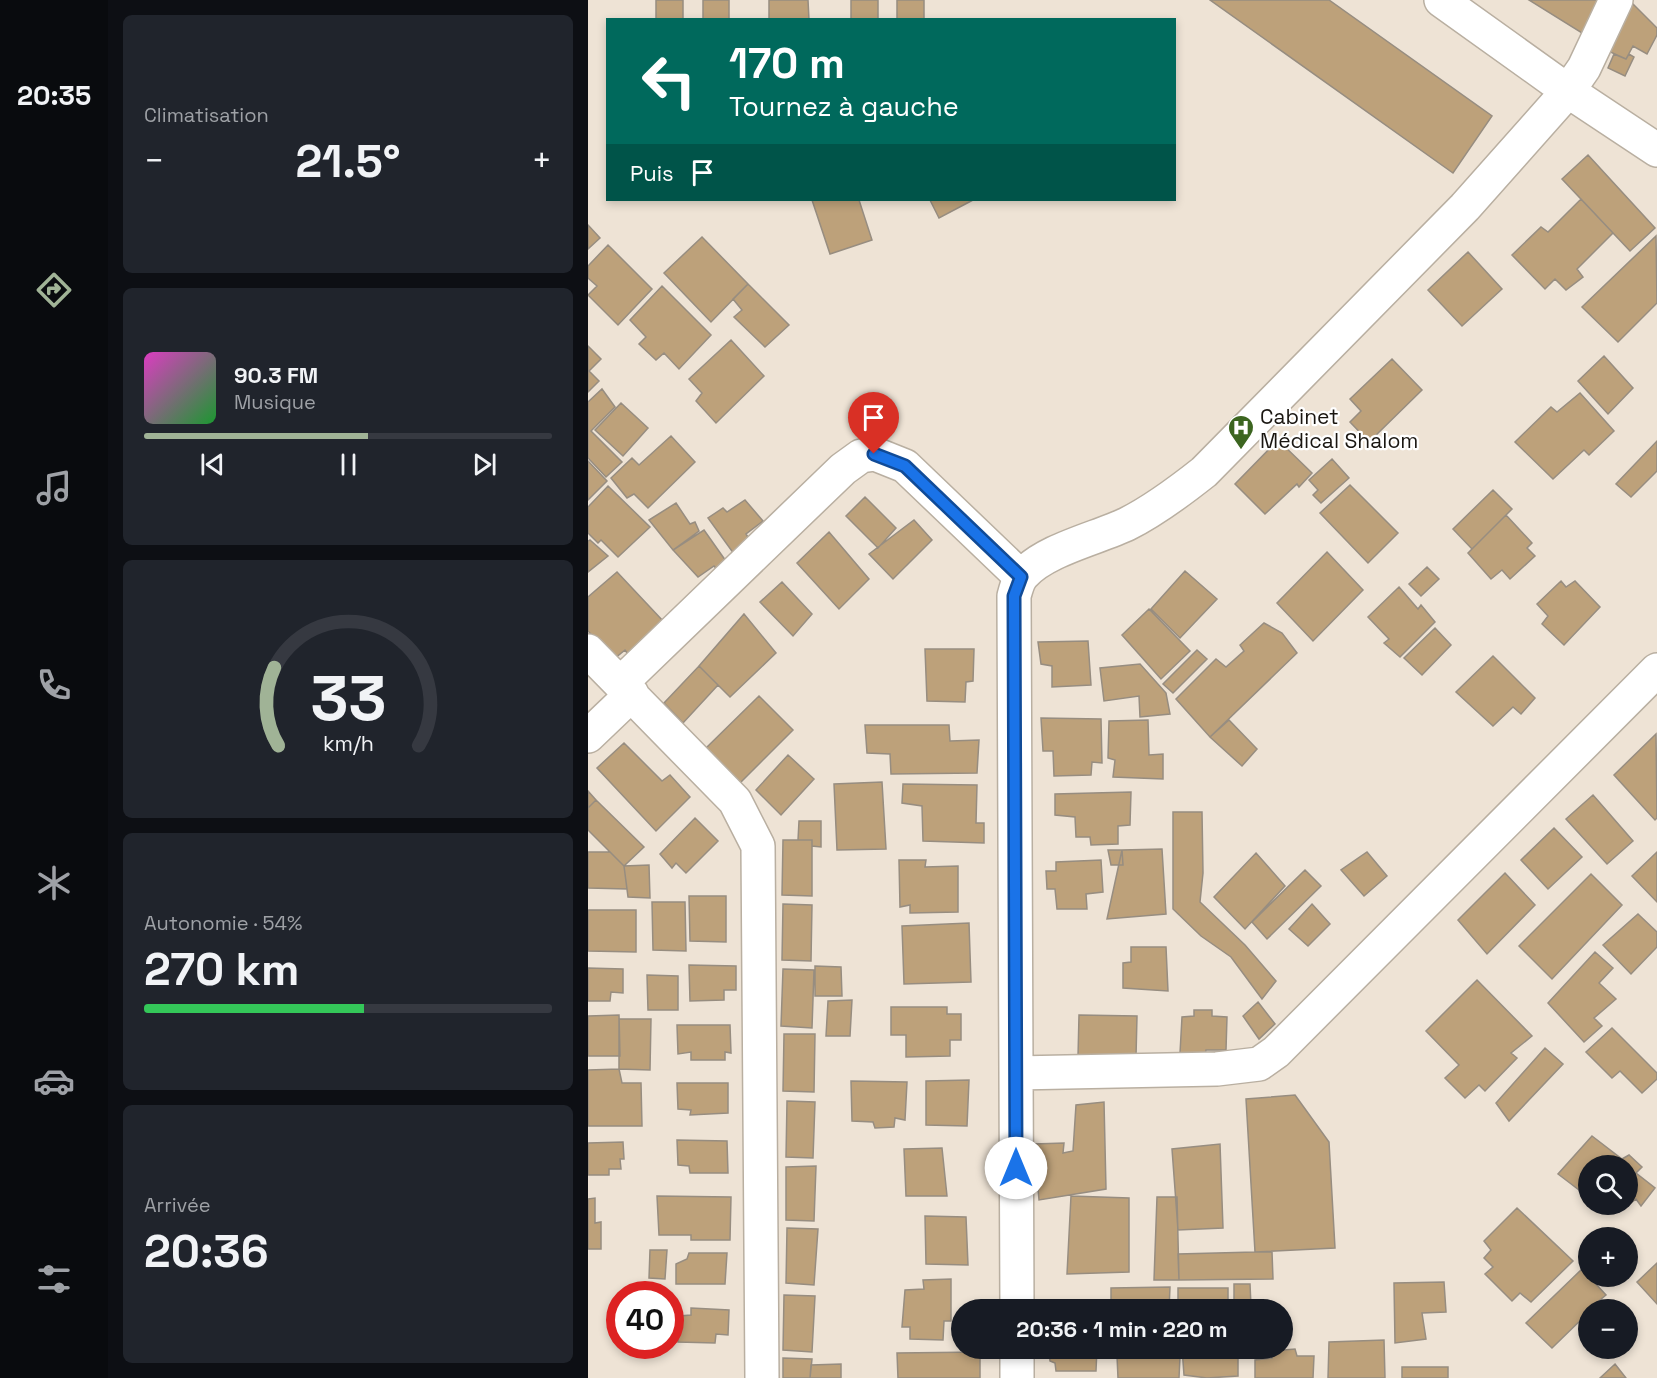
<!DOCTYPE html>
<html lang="fr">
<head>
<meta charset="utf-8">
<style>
  body { margin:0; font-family:"Space Grotesk",sans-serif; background:#20242c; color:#f1f3f6; height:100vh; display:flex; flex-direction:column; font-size:22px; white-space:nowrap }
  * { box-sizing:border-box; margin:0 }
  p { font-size:20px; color:#9ea1a6 }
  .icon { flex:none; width:33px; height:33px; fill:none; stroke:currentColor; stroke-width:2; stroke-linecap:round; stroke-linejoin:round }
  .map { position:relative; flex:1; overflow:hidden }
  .drawer { display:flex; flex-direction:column; gap:15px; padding:15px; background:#0d0f14; width:480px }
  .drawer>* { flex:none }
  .banner { position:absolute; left:18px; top:18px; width:570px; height:183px; border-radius:0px; box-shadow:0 3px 9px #0003; background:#00695c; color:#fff; overflow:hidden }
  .controls { position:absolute; left:990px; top:1155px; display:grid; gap:12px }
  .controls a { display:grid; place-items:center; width:60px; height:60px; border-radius:50%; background:#171b24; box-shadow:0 3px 9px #0003; font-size:30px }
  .speed { position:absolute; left:18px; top:1281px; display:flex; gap:12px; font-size:30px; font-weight:700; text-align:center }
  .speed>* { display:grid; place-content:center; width:78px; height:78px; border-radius:50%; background:#171b24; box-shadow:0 3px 9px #0003; line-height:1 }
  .speed .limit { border:9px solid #d22; background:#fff; color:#111 }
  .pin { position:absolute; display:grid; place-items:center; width:51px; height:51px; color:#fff; margin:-62px -26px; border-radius:50% 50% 50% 0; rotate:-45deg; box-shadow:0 0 6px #0007 }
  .pin .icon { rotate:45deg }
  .me { position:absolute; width:66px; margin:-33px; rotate:0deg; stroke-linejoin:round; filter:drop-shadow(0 0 4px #0008) }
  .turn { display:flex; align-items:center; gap:21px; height:126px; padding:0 24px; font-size:27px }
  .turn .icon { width:78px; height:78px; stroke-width:2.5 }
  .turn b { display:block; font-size:42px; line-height:51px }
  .then { display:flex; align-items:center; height:57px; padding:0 24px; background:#0003; gap:12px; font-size:22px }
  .big { font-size:45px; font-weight:800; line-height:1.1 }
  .drawer .widget { flex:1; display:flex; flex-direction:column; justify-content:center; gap:9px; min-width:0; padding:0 21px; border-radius:9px; background:#20242c }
  .drawer .dial { align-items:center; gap:0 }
  .dial svg { height:156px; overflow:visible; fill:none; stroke:#363941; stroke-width:7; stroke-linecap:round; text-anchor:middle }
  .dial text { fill:#f1f3f6; stroke:none }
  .song { display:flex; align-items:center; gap:18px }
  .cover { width:72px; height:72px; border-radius:9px; background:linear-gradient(135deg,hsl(310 70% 55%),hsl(130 70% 35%)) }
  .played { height:6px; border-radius:3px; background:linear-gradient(90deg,#a0b396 55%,#363941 55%) }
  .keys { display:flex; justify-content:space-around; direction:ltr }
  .heat { display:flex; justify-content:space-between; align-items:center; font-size:33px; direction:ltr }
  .charge { height:9px; border-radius:4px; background:linear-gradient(90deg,#34c759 54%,#363941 0) }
  .trip { position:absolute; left:363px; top:1299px; width:342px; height:60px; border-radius:30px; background:#171b24; box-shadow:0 3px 9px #0003; font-weight:800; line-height:60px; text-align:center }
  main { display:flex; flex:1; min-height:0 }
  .tabs { display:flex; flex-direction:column; width:108px; justify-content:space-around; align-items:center; background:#090b0e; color:#9ea1a6 }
  .tabs .icon { width:42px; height:42px }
  .tabs .on { color:#a0b396 }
  .tabs b { font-size:27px; color:#f1f3f6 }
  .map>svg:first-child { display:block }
  .building { fill:#bda17a; stroke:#978d80; stroke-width:1.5 }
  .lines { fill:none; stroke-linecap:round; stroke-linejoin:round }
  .minor-casing { stroke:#b9afa1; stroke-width:36 }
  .minor { stroke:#fff; stroke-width:33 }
  .route-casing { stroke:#114b97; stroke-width:15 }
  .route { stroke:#1a73e8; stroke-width:10 }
  .labels { text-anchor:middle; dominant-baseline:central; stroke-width:4.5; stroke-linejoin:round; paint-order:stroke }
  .poi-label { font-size:21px; fill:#1a1611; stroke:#fff; text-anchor:start }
</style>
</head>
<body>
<main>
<nav class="tabs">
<b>20:35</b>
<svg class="icon on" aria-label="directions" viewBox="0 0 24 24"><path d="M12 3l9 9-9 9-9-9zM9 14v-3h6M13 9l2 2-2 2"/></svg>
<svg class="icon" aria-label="music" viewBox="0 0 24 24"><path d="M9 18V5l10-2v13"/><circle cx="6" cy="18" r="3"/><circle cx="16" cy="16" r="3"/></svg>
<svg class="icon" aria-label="phone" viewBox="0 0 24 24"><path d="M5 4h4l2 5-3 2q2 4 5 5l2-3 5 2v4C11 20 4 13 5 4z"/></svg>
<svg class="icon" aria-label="climate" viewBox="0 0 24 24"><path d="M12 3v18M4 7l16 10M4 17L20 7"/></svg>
<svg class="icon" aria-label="car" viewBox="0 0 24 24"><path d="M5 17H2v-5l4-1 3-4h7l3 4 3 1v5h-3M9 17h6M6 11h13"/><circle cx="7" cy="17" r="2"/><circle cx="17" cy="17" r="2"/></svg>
<svg class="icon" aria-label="filters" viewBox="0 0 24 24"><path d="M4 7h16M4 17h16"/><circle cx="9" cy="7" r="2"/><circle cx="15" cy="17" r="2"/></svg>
</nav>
<section class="drawer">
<div class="widget"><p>Climatisation</p>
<div class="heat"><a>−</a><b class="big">21.5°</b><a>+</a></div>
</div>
<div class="widget">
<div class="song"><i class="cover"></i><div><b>90.3 FM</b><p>Musique</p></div></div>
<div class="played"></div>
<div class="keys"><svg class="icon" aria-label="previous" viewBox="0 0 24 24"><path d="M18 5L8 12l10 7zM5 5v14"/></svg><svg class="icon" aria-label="pause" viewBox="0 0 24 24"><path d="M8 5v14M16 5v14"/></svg><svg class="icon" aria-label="next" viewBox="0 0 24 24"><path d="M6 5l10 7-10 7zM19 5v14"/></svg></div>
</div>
<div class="widget dial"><svg viewBox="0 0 100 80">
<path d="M14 69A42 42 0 1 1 86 69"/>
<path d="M14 69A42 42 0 0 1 12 29" stroke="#a0b396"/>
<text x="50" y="56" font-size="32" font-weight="700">33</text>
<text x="50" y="72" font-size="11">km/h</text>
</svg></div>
<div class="widget"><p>Autonomie · 54%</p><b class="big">270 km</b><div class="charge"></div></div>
<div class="widget"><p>Arrivée</p><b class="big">20:36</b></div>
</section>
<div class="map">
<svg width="1069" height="1378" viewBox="0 0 1069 1378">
  <rect width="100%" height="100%" fill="#eee3d5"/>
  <path class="building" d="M68 0H95V20H68Z
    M115 0H141V20H115Z
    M181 0H220L221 20H181Z
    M263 0H290V20H263Z
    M309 0H336V20H309Z
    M622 0H741L904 116 865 173Z
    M941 0H1014L994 33Z
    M1043 2 1069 28V35L1059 54 1045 46 1038 59 1020 51Z
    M1026 54 1038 59 1041 54 1046 57 1037 76 1020 68Z
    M1000 155 1067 228 1042 251 974 179Z
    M993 199 1025 233 989 269 995 277 978 290 967 279 957 289 924 255 953 227 960 232Z
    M224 200H271L284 240 242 254Z
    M342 200H385L351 218Z
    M0 225 12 238 0 249Z
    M1068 236 1069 303 1030 342 994 307Z
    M114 237 160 284 123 322 76 273Z
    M20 245 64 289 30 325 0 295 9 286 0 278V266Z
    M880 252 914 289 874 326 840 290Z
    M160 284 201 325 177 347 146 317 154 310 145 299Z
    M74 286 123 335 91 369 76 353 68 360 51 344 58 337 42 320Z
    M143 340 176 376 128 423 108 401 114 393 101 379Z
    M0 346 13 359 1 371 11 381 0 392Z
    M1016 356 1045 388 1020 414 990 381Z
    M804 359 834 390 781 442 762 422 773 411 762 399Z
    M14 389 27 407 3 431 34 462 18 477 0 458V402Z
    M992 393 1026 431 1001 455 996 450 965 479 927 442 963 407 969 412Z
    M33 403 60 428 35 456 7 430Z
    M83 436 107 462 60 508 46 494 39 498 23 478 44 458 51 465Z
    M690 440 724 473 711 487 709 484 677 514 647 484Z
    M1069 441V471L1043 497 1028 484Z
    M744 459 761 478 733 503 725 495 730 490 721 480Z
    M0 461 19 481 0 500Z
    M762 485 810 533 780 563 732 513Z
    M20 486 62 527 30 557 13 540 10 543 0 533V507Z
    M905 490 924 509 884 549 865 529Z
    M277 497 308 528 290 548 258 516Z
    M157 500 175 521 158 534 163 542 146 554 120 518 135 508 139 512Z
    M88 503 102 524 107 522 111 531 85 550 61 520Z
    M918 515 944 543 939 548 947 556 922 579 914 570 903 579 880 553Z
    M326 520 344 540 305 579 281 554Z
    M116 530 140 564 131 572 126 566 110 577 85 550Z
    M241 532 281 579 251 609 209 563Z
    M2 540 20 556 0 572V541Z
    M739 552 775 590 725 641 689 603Z
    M839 567 851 579 833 596 821 584Z
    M597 571 629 599 592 638 563 609Z
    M29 572 76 622 42 657 37 650 26 659 0 631V597Z
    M973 581 978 587 987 581 1012 607 976 645 954 624 960 616 949 604Z
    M194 582 224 614 205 636 172 602Z
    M811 587 830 609 833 605 847 622 812 657 796 643 801 639 780 617Z
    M561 609 602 651 573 679 534 635Z
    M156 614 188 653 142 697 111 666Z
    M676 623 694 633 709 653 622 737 588 699 628 659 638 667 656 651 652 645Z
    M847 628 863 645 834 675 816 658Z
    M500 641 503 685 464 687V666L453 664 450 642Z
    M337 649H386L385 681 378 682 377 702 339 701Z
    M609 650 619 659 585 693 575 684Z
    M905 656 947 698 933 714 925 707 905 726 868 692Z
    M552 664 578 693 582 714 552 717 551 696 516 701 512 668Z
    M111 666 130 685 95 723 76 703Z
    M171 696 205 730 152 783 117 749Z
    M453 718 513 719 514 763 504 762 503 775 466 776 465 751H455Z
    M560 720 561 755 575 754V779L525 777 527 760 520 758 521 721Z
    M641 720 669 749 654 766 622 737Z
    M277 725H361L362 741 391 740 389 773 303 774 302 754 279 753Z
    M1068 734 1069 818 1067 820 1026 775Z
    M36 743 74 781 82 775 102 797 68 831 9 768Z
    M200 755 226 779 193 815 168 790Z
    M294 782 298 849 249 850 246 784Z
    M315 784 389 785 388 823H396V843L335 841 334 806 314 803Z
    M0 791 8 800 0 808Z
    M543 792 542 825 530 826V844L503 845 502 837H488L487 817 467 815V794Z
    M1005 795 1045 841 1019 864 978 819Z
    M8 800 56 847 36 866 0 830V808Z
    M585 812H614L615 873 612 902 657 945 688 981 674 999 643 957 613 936 585 909Z
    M107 818 130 841 98 873 88 863 84 868 72 854Z
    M211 821H233V847L224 846V840H210Z
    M966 828 994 857 960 889 933 860Z
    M195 840H224V896L194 895Z
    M574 849 578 914 519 919 534 850Z
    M520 850H534L535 865H523Z
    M0 852H22L36 866 39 889 0 888Z
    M779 852 799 876 776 896 753 870Z
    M1069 852V902L1044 876Z
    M668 853 697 886 657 929 626 897Z
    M311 860H338L337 867 370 866V912L322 913V905L312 907Z
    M513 860 515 892 498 894 499 909H469L467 889H459L458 871H468V862Z
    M61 865 62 898 40 897 36 866Z
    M717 870 733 886 679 939 664 922Z
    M917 873 947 905 899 954 870 920Z
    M1003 874 1034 905 964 979 931 946Z
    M101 896H138V942L102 941Z
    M64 902H97L98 951 65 950Z
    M195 904 224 905 223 961 194 960Z
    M724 904 742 924 720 946 701 929Z
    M0 910H48V952L0 951Z
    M1050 914 1069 932V947L1043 974 1015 945Z
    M381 923 383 982 316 984 314 926Z
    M543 947H578L580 991 535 988V963L543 962Z
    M1007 952 1025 968 1011 983 1028 999 1006 1018 1014 1026 996 1042 960 1003Z
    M101 965 148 966V990H136V1000L102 1001Z
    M227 966 253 967 254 996H227Z
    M0 968 35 969V993L23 992 22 1001H0Z
    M195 969 226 970 224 1028 193 1026Z
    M59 975 90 976V1010H60Z
    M889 980 944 1036 923 1053 929 1058 897 1091 891 1085 877 1098 857 1078 871 1065 838 1031Z
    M264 1000 262 1036H238L240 1001Z
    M670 1002 687 1024 671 1039 655 1016Z
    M303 1007H359V1014H373V1040H362V1056L318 1057V1035H303Z
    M606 1010H624V1016L639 1017 638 1050H618L617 1056 592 1053 594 1017 606 1016Z
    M31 1015 32 1056H0V1016Z
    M491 1015 549 1016 548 1057H490Z
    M31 1019H63L62 1070 31 1069Z
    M89 1025H142L143 1053 137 1052V1060H103V1052L90 1054Z
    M1024 1028 1069 1073V1079L1054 1093 1032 1071 1024 1078 998 1052Z
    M196 1034H227L226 1092 195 1091Z
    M957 1048 975 1064 921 1121 908 1103Z
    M31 1069 34 1083H53L54 1126H0V1070Z
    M381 1080 379 1126 338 1125V1081Z
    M263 1081 319 1082 317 1120 307 1118 306 1127 287 1128 285 1122 264 1121Z
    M89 1083H140V1113L102 1115 103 1110 90 1109Z
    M707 1095 741 1142 747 1248 667 1252 658 1099Z
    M199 1101 227 1102 225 1158 198 1157Z
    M516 1102 518 1189 451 1200 446 1144 476 1143 475 1153 485 1151 488 1105Z
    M1004 1136 1034 1159 1041 1155 1054 1167 1048 1173 1067 1188 1053 1206 1048 1199 1031 1212 1023 1204H1040V1166H1000L999 1196 970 1174Z
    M89 1140 139 1141 140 1173H102L101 1166 90 1165Z
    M35 1142 36 1159H32L33 1169H21V1175H0V1143Z
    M632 1144 635 1228 590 1230 584 1149Z
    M354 1148 359 1196H318L316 1149Z
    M228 1166 226 1221 198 1220V1167Z
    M69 1196 143 1197 142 1240H103V1235H71Z
    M483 1196 541 1198V1272L479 1274Z
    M569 1197H589L591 1280H566Z
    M7 1198V1223L13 1222V1249H0V1199Z
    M929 1208 985 1261 943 1302 932 1293 924 1301 897 1274 905 1267 896 1258 903 1250 896 1241Z
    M337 1216 378 1217 380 1265 338 1264Z
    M199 1228 230 1229 226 1285 198 1283Z
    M62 1250H79L77 1279 61 1278Z
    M667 1252H684L685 1279 591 1280 590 1254Z
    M101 1253H139L137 1284H88V1264L99 1259Z
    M1069 1263V1304L1049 1282Z
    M994 1269 1018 1295 1000 1310V1313L964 1348 938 1323Z
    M363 1279V1321H356L355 1340 322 1339V1327H314L317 1290 336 1289 335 1280Z
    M856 1282 858 1312 834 1313 838 1339 807 1343 806 1283Z
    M646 1284H662L663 1306H646Z
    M582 1287 581 1310H523V1288Z
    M590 1288H640V1310H590Z
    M196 1295 227 1296 224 1352 195 1350Z
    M103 1308 141 1310 140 1335 128 1334 127 1343 90 1342 91 1316 103 1315Z
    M796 1340 797 1378H740L741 1342Z
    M461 1348H509L508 1371H468L467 1363 462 1361Z
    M594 1348H650V1376L619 1378 596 1375Z
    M707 1349 709 1356H726L725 1378H667V1360L684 1358V1351Z
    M392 1352V1378H310L309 1353Z
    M529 1356 592 1357 591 1378H530Z
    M195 1358 224 1359 222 1378H195Z
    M253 1364V1378H222L223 1365Z
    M1027 1364 1038 1378H1012Z
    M814 1367H860V1378H814Z"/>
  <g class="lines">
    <defs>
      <path id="minor" d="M853 0 980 91 1069 150
        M0 651 147 801 170 846 174 1378
        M33 683 255 469 273 456 287 454 317 466 433 577
        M0 736 44 694
        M428 1073 629 1069 671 1064 688 1052 1069 670
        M429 1310 426 596C428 589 430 580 435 575 456 550 510 538 539 524 567 510 592 491 616 472L877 207 980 91 996 68 1028 0
        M429 1348V1378"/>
    </defs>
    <use href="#minor" class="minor-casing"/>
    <use href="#minor" class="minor"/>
  </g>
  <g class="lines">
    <defs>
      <path id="route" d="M286 454 317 466 433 577 426 596 428 1168"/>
    </defs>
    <use href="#route" class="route-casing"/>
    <use href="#route" class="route"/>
  </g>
  <defs>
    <symbol id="hospital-pin" viewBox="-11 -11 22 30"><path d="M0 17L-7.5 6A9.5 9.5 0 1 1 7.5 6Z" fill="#3c6520" stroke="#fff"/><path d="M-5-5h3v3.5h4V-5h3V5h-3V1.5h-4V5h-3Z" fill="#fff"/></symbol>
  </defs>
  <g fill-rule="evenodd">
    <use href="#hospital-pin" x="638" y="413" width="30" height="40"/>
  </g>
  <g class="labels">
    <g class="poi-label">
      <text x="672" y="416">Cabinet<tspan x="672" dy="24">Médical Shalom</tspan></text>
    </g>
  </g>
</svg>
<div class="controls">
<a><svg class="icon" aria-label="search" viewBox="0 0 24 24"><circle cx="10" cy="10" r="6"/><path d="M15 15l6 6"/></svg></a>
<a>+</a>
<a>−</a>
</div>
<div class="speed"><div class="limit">40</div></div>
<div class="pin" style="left:286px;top:454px;background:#d93025"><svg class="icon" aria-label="arrive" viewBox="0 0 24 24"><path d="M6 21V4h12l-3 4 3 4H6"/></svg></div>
<svg class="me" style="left:428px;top:1168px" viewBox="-20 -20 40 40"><circle r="19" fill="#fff"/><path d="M0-13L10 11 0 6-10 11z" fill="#1a73e8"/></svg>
<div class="trip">20:36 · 1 min · 220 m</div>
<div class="banner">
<div class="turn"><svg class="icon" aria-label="left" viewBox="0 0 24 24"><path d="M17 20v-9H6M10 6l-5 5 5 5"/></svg><div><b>170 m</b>Tournez à gauche</div></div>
<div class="then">Puis<svg class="icon" aria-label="arrive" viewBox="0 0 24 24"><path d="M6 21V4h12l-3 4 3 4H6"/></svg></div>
</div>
</div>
</main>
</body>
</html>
